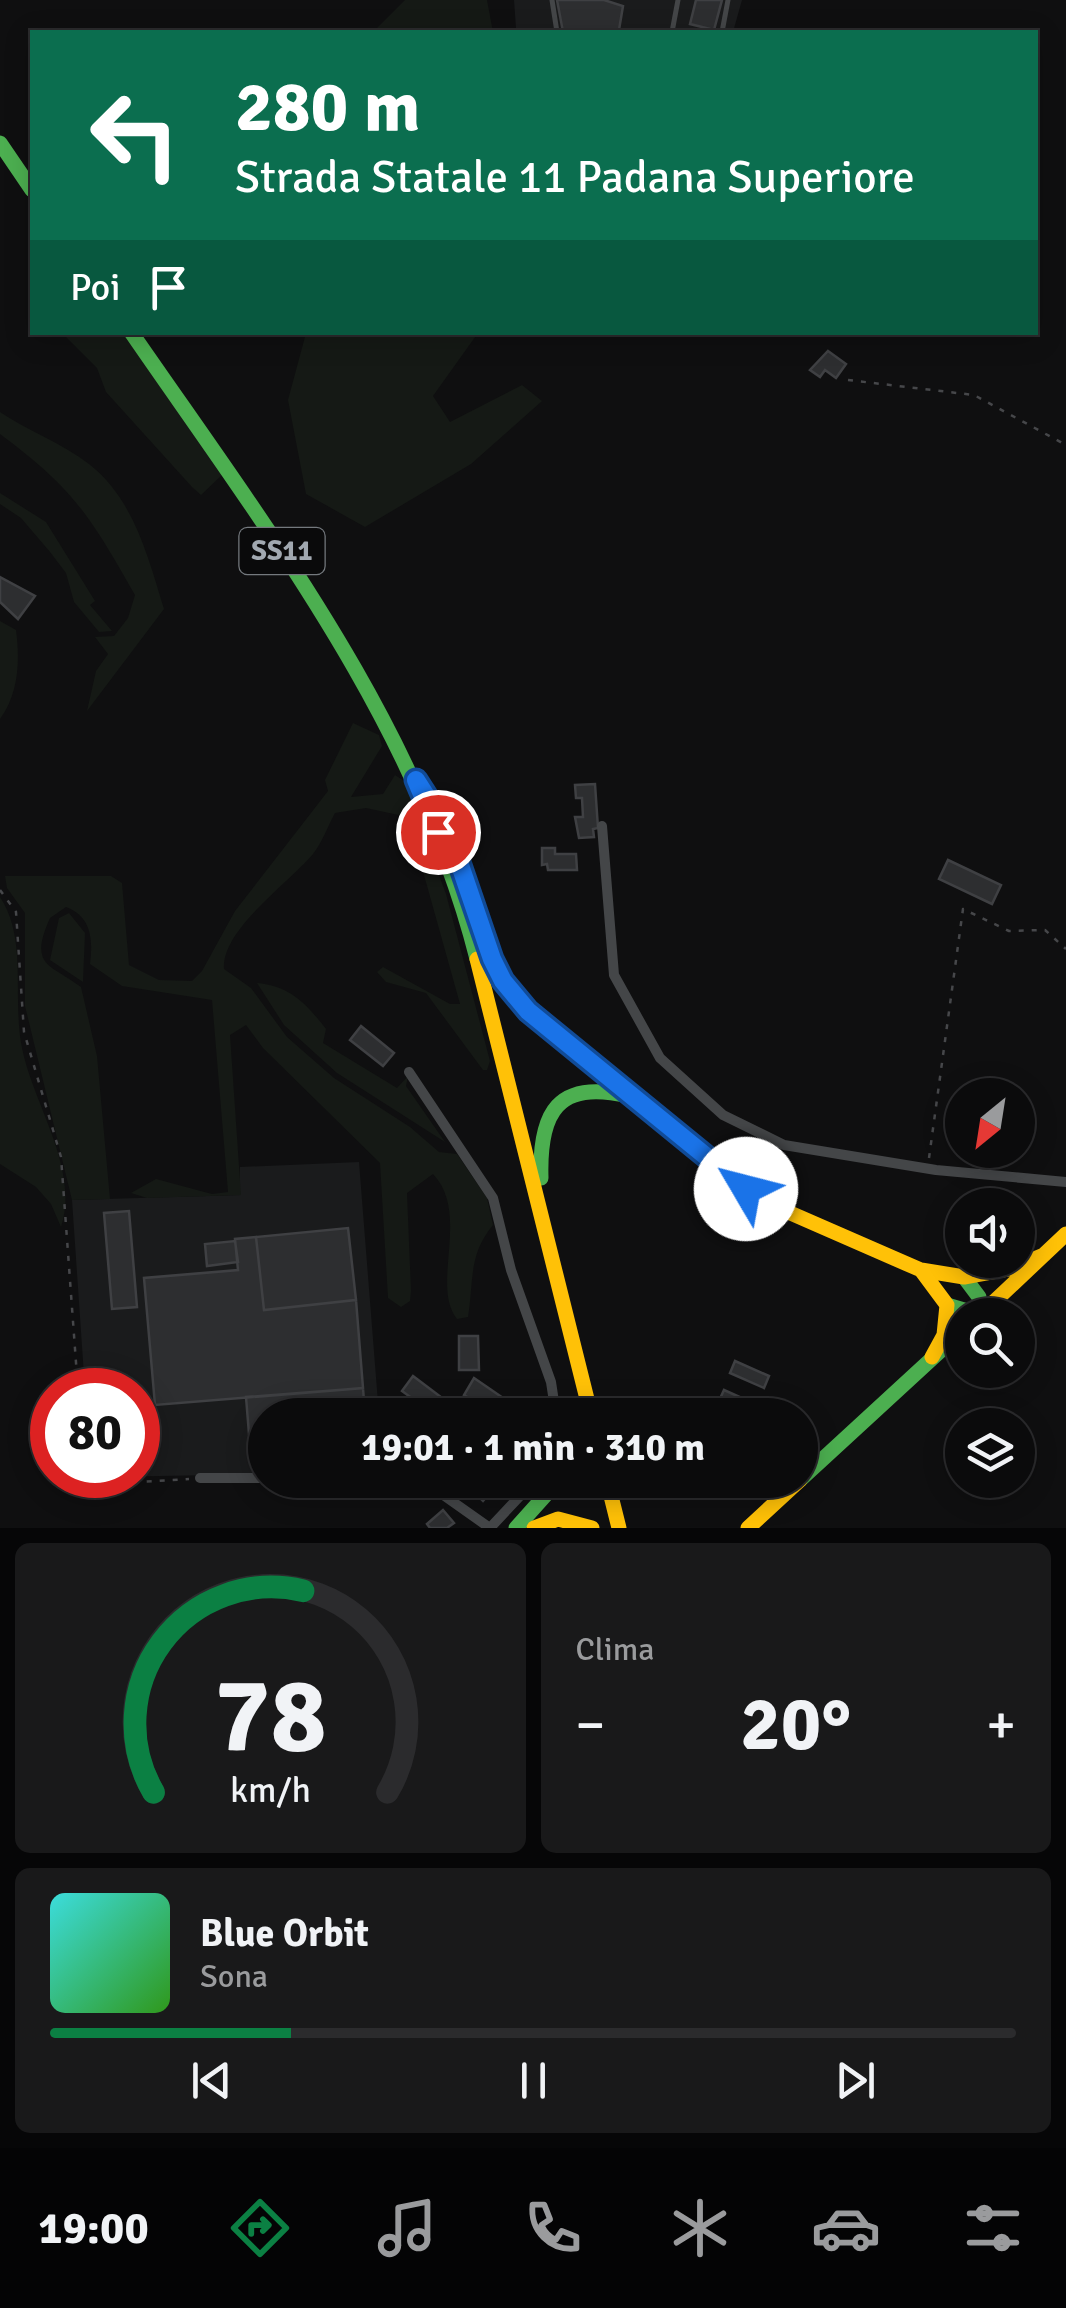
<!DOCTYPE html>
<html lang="it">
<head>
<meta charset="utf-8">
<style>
  body { margin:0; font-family:Signika,sans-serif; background:#19191a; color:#f1f3f6; height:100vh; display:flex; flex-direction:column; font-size:38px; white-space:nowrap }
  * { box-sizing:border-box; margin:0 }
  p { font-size:32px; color:#9a9b9d }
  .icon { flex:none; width:55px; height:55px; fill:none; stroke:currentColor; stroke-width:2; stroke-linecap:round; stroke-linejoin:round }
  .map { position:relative; height:1528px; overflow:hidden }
  .drawer { display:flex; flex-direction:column; gap:15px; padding:15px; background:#060607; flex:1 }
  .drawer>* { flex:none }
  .top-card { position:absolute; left:30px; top:30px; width:1008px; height:305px; border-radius:0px; box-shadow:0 5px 25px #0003,0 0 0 2px #2b2b2d; background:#0b6e4f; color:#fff; overflow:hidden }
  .needle { width:65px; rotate:210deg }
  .buttons { position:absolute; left:945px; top:1078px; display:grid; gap:20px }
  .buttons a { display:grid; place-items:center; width:90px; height:90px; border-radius:50%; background:#0b0b0c; box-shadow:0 5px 25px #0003,0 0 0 2px #2b2b2d; font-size:50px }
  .speed { position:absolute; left:30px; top:1368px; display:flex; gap:20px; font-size:50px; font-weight:700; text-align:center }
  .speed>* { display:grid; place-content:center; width:130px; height:130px; border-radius:50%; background:#0b0b0c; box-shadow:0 5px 25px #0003,0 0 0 2px #2b2b2d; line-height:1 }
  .speed .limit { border:15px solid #d22; background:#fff; color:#111 }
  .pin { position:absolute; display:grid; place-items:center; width:85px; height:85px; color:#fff; margin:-42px; border:5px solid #fff; border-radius:50%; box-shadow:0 2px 10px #0007 }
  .me { position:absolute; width:110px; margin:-55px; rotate:307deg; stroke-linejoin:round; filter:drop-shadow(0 0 8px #0008) }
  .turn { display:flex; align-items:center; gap:35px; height:210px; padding:0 40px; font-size:45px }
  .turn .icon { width:130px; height:130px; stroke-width:2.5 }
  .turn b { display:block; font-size:70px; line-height:85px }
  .then { display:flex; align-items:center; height:95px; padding:0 40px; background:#0003; gap:20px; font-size:38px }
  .big { font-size:75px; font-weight:800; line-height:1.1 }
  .drawer .widget { flex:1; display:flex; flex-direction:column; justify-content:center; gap:15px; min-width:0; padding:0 35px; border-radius:15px; background:#19191a }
  .drawer .dial { align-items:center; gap:0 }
  .dial svg { height:260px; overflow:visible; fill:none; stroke:#2b2b2d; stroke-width:7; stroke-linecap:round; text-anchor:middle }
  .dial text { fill:#f1f3f6; stroke:none }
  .song { display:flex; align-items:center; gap:30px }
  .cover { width:120px; height:120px; border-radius:15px; background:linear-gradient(135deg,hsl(180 70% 55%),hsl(110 70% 35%)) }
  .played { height:10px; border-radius:5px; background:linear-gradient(90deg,#0b8043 25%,#2b2b2d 25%) }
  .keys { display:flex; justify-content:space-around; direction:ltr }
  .heat { display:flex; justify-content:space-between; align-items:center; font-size:55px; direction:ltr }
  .drawer .tiles { flex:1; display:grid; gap:15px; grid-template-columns:1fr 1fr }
  .widget:last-child { grid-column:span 2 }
  .trip { position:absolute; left:248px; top:1398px; width:570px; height:100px; border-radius:50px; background:#0b0b0c; box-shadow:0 5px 25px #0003,0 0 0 2px #2b2b2d; font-weight:800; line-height:100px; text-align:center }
  .tabs { display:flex; height:160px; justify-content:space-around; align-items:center; background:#040405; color:#9a9b9d }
  .tabs .icon { width:70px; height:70px }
  .tabs .current { color:#0b8043 }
  .tabs b { font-size:45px; color:#f1f3f6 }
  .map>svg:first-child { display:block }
  .built { fill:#1a1b1c }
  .green { fill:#151915 }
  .building { fill:#2d2e30; stroke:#3f4043; stroke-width:2.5 }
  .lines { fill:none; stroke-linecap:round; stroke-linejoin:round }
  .path { stroke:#46474a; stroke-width:2.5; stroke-dasharray:5 8; stroke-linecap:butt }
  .lane { stroke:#444648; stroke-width:5 }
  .street { stroke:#444648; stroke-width:10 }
  .fast { stroke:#4caf50; stroke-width:15 }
  .slow { stroke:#ffc107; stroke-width:15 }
  .route-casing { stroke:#114b97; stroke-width:25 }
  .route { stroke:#1a73e8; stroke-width:18 }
  .labels { text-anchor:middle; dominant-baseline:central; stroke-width:10; stroke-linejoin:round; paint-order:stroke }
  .shield { fill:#0a0a0b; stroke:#74797e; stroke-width:2.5 }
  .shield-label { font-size:28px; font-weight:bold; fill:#a1a8b0 }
</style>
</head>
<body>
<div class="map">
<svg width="1066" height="1528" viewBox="0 0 1066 1528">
  <rect width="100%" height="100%" fill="#0f0f10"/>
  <path class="built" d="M514 0H742L733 32H523L516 28Z
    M359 1162 379 1415H265V1474L105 1477 138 1475V1390H85L72 1200 240 1195V1167Z"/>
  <path class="green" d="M405 0H487L493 32H373Z
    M62 333H125L223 474 201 495 192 487 106 392 97 368Z
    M478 333 433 396 450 422 522 385 542 401 471 464 365 527 306 494 288 400 306 333Z
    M0 412C28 431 62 443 89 464 134 499 148 557 164 609L87 711 96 671 108 654 95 637 114 636 128 618 135 595C90 516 74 489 0 434Z
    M0 493 46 522 95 601 90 605 112 631 99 632 74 602 66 573 50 552 21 518 0 504Z
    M0 621 16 630C20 660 19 693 0 719Z
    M353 723 379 735 382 746 351 797 383 794 395 775 404 781 446 894 490 1061 487 1070H483L426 993 386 982 377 972 383 967 450 1004H460L412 832 403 816 366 808 335 813C328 826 322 843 313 854 289 883 221 930 224 969L251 988 287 1037 334 1078 410 1127 439 1152 457 1154 487 1198 493 1225C468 1255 474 1281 468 1317L457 1319C430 1285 471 1214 433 1174L407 1193 411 1291 410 1301 401 1307 388 1298 380 1163 263 1048 246 1025 230 1035 241 1195 147 1198 131 1193 156 1179 212 1194 228 1192 212 1000 122 986 90 964C93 940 92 917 66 907L50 918C28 967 51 964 81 987L97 1056 110 1199 72 1200 25 1006V913L7 888 5 876H111L122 883 129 965 159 980 192 981 202 971 235 911 328 791 325 780Z
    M0 897C28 939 12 999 22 1048 33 1104 80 1169 61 1227L51 1204 36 1187 0 1164Z
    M69 913 85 933 83 982 50 960 59 918Z
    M257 983C290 986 306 1003 326 1029L323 1043 397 1088 408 1076 406 1086 445 1142 337 1073 284 1025Z"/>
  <path class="building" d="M557 0H604L623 6 619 30 634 32H563Z
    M696 0H722L714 30 690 24Z
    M828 351 846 364 836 378 825 370 820 377 810 370Z
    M0 577 35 596 18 619 0 602Z
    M595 784 598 828 593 829 594 837 579 838 575 817H583L582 798H576L575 785Z
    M542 848H555V854H576L577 870H548L547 864 542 865Z
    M948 860 1001 885 992 904 939 879Z
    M361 1026 394 1053 383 1066 350 1040Z
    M129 1211 137 1307 112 1309 104 1213Z
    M348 1228 356 1300 264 1310 256 1237Z
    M256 1237 264 1310 356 1300 363 1388 155 1405 144 1278 238 1270 235 1239Z
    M235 1241 238 1262 207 1266 205 1244Z
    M459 1336H478L479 1370H459Z
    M735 1361 769 1376 764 1388 730 1373Z
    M413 1376 458 1410 454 1415H435L402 1391Z
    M474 1378 519 1409 515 1415H497L464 1395Z
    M363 1388 365 1415H265V1432L249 1434 246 1397Z
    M724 1390 771 1411 769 1415 713 1414Z
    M441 1480H501L483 1501 465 1483 456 1493Z
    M443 1510 454 1523 447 1528H430L427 1524Z"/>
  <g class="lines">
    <path class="path" d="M848 380 974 395 1066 445
      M0 890 16 912 24 1032 61 1157 78 1390
      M929 1158 963 909 1009 931 1045 930 1066 949
      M96 1475 121 1483 189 1479"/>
    <path class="lane" d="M552 0 557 32
      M672 32 678 0
      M722 32 728 0"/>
    <path class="street" d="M602 826 614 975 660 1058 723 1115 784 1145 936 1170 1066 1182
      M409 1072 493 1198 511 1270 551 1382 556 1415
      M200 1478H265
      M422 1480 490 1528
      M490 1528 535 1480"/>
    <path class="fast" d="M0 143 32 190
      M131 332C266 528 418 724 477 959
      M541 1178C539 1112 558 1079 628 1096
      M947 1305 981 1315 979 1297 964 1277
      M800 1480 962 1331
      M516 1528 559 1480"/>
    <path class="slow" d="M483 933 503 981 528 1011 712 1165 788 1212 921 1270 964 1277 1013 1268 1044 1255
      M477 959 591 1415
      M921 1270 947 1305 944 1335 932 1357
      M980 1315 1066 1234
      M607 1480 619 1528
      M534 1528 558 1519 592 1528
      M748 1528 800 1480"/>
  </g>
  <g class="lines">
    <defs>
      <path id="route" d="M438 832 416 780 448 830 492 959 503 981 528 1011 746 1189"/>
    </defs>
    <use href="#route" class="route-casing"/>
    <use href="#route" class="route"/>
  </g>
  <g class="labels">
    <rect class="shield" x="239.5" y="528" width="85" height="46" rx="8"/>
    <g class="shield-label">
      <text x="282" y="551">SS11</text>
    </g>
  </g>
</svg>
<div class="buttons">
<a><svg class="needle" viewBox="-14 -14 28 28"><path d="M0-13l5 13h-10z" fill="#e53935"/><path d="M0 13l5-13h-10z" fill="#9a9b9d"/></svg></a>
<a><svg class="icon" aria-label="sound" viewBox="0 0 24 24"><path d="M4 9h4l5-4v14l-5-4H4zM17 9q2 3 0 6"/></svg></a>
<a><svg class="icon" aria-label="search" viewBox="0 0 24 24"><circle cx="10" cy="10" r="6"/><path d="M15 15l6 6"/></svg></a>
<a><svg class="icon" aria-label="layers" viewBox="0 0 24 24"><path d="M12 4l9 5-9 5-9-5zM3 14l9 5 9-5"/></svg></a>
</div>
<div class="speed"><div class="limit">80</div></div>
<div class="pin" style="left:438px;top:832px;background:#d93025"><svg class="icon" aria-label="arrive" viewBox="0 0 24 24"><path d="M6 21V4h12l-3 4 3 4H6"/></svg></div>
<svg class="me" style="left:746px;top:1189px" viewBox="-20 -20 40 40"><circle r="19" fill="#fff"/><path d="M0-13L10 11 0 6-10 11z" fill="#1a73e8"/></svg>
<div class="trip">19:01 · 1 min · 310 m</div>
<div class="top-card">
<div class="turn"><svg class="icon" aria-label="left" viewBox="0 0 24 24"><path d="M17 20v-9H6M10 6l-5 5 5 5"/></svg><div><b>280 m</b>Strada Statale 11 Padana Superiore</div></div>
<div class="then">Poi<svg class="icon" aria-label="arrive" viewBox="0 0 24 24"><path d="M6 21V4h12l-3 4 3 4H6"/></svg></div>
</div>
</div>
<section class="drawer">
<div class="tiles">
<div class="widget dial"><svg viewBox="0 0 100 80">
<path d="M14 69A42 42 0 1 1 86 69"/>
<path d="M14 69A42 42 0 0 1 60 7" stroke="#0b8043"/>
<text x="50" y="56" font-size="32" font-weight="700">78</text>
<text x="50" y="72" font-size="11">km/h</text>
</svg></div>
<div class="widget"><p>Clima</p>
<div class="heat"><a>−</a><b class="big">20°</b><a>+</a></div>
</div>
<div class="widget">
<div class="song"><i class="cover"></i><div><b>Blue Orbit</b><p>Sona</p></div></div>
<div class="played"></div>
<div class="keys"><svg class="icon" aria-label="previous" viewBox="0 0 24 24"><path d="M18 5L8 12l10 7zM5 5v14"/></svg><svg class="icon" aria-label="pause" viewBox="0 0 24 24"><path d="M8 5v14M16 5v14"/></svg><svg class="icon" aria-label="next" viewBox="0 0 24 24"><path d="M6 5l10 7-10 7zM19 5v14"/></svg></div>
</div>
</div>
</section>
<nav class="tabs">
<b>19:00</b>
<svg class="icon current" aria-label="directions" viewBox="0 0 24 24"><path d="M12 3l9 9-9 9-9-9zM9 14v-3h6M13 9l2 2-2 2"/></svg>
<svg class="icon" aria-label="music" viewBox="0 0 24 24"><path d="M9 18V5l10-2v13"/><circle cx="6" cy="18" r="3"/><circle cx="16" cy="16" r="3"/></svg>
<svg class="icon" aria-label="phone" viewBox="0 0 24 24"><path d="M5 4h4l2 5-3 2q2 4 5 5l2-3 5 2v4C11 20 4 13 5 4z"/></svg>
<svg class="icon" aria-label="climate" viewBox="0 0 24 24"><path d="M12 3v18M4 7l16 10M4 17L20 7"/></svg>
<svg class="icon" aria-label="car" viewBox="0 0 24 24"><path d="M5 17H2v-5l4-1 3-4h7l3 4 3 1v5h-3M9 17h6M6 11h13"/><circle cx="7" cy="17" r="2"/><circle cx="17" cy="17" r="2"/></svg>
<svg class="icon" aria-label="filters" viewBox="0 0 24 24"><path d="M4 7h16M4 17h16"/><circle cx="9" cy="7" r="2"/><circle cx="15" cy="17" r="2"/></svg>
</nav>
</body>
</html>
